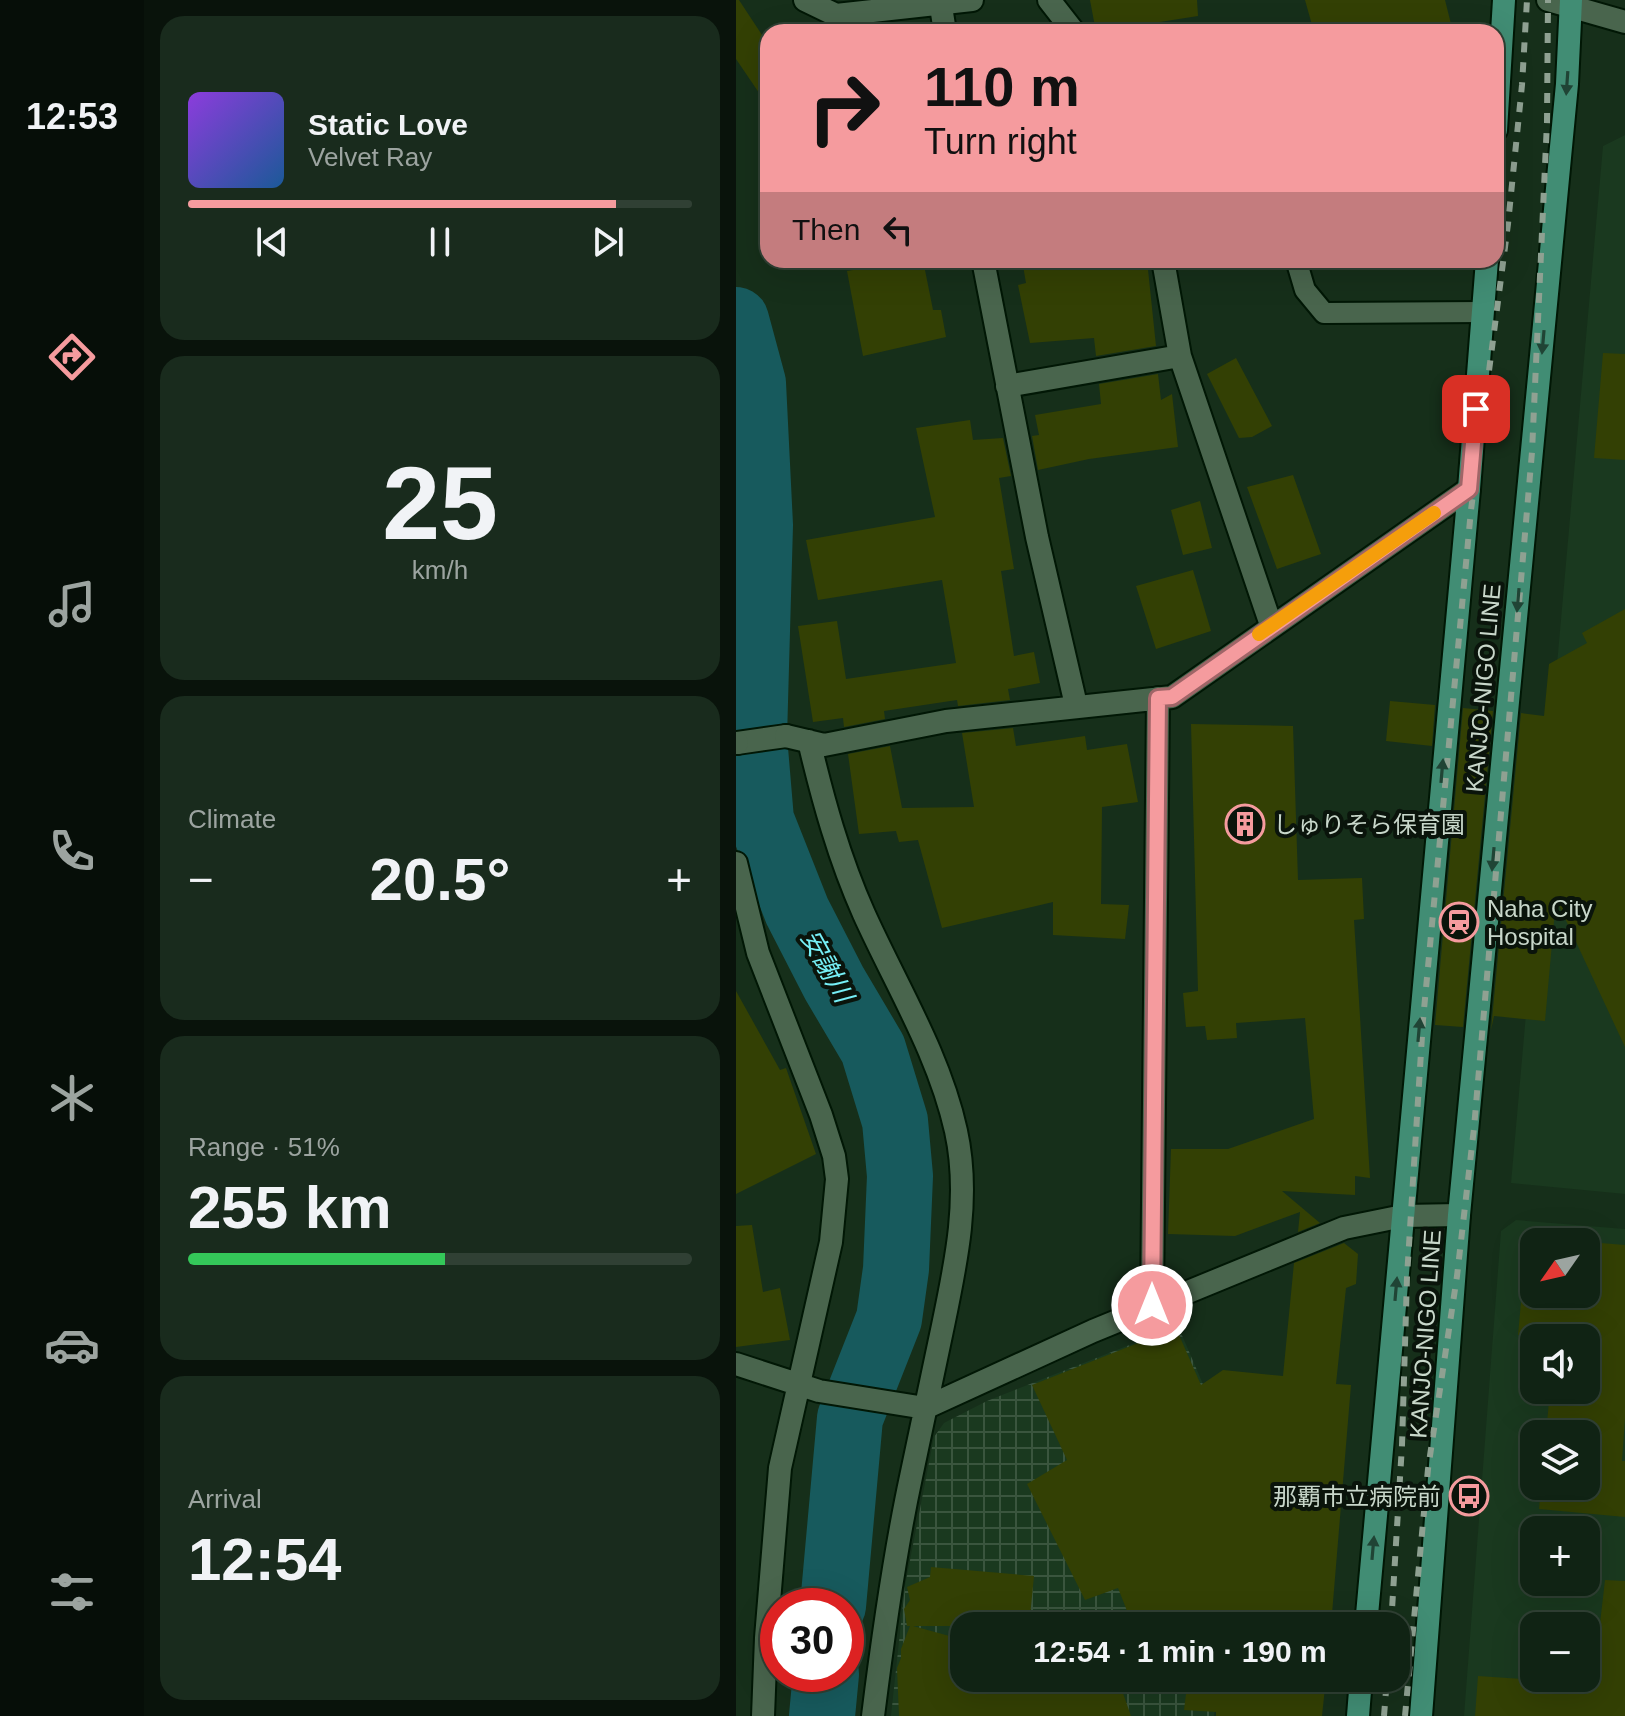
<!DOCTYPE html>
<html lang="en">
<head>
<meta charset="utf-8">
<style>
  body { margin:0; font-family:Arial,"Noto Sans JP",sans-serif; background:#192b1d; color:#f1f3f6; height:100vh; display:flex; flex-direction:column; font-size:30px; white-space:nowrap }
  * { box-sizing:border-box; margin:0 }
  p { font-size:26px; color:#9ca4a0 }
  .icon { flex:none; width:44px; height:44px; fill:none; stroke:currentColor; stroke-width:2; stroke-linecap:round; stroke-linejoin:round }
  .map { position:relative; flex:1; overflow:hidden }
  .side { display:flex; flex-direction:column; gap:16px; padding:16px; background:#09130b; width:592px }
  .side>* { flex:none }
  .hud { position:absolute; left:24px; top:24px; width:744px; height:244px; border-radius:24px; box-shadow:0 8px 32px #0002,0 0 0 2px #304034; background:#f59b9e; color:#111; overflow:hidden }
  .needle { width:52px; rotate:236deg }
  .tools { position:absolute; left:784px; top:1228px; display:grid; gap:16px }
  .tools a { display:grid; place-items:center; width:80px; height:80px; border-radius:16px; background:#102314; box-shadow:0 8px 32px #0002,0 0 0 2px #304034; font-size:40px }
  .speed { position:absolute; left:24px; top:1588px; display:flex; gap:16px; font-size:40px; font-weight:700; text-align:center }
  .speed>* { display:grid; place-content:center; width:104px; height:104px; border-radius:50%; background:#102314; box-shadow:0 8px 32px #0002,0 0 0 2px #304034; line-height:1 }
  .speed .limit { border:12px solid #d22; background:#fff; color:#111 }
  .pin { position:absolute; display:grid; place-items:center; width:68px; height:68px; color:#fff; margin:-34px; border-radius:16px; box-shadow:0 4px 12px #0006 }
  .me { position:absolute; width:88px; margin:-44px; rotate:0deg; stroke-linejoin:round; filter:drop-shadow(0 0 6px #0008) }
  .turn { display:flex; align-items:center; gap:28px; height:168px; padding:0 32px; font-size:36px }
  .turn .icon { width:104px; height:104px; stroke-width:2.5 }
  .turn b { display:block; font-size:56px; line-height:68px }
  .then { display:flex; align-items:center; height:76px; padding:0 32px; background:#0003; gap:16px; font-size:30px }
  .big { font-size:60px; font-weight:700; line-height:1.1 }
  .side .tile { flex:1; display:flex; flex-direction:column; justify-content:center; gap:12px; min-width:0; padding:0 28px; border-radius:24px; background:#192b1d }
  .side .dial { align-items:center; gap:0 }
  .dial b { font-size:104px; line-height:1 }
  .song { display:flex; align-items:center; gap:24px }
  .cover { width:96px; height:96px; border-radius:12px; background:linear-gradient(135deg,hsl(270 70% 55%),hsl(210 70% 35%)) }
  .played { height:8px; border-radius:4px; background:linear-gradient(90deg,#f59b9e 85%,#304034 85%) }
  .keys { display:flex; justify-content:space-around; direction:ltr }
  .heat { display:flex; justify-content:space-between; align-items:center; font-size:44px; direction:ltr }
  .charge { height:12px; border-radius:6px; background:linear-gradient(90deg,#34c759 51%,#304034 0) }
  .trip { position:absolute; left:214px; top:1612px; width:460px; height:80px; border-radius:24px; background:#102314; box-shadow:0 8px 32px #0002,0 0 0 2px #304034; font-weight:700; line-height:80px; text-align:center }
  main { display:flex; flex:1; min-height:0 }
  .tab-bar { display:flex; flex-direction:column; width:144px; justify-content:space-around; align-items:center; background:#060e08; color:#9ca4a0 }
  .tab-bar .icon { width:56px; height:56px }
  .tab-bar .on { color:#f59b9e }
  .tab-bar b { font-size:36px; color:#f1f3f6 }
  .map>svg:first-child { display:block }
  .built { fill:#1a391f; fill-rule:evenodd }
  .industrial { fill:url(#industrial-grid) }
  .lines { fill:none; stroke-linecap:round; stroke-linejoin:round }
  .river { stroke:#175a5d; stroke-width:66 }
  .building { fill:#334004; fill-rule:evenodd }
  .service-casing { stroke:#011705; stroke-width:24 }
  .pedestrian-casing { stroke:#011705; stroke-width:26 }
  .minor-casing { stroke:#011705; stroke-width:26 }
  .tertiary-casing { stroke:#011705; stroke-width:26 }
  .primary-casing { stroke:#011705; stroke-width:26 }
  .service { stroke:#49654d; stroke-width:20 }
  .pedestrian { stroke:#49654d; stroke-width:22 }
  .minor { stroke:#49654d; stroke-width:22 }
  .tertiary { stroke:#49654d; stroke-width:22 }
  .primary { stroke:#418d74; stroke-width:22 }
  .rail { stroke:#8fa192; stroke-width:6; stroke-dasharray:10 10; stroke-linecap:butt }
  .oneway { fill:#204435 }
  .route-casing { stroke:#9f6567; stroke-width:20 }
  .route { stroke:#f59b9e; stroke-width:14 }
  .slow { stroke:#f59e0b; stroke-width:14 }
  .labels { text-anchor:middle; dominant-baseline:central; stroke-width:8; stroke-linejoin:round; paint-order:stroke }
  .street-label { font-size:24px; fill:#c8d7ca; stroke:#0a140b }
  .poi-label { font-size:24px; fill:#c8d7ca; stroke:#0a140b; text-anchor:start }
  .water-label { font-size:26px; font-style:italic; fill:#76f0f7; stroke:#0a140b }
</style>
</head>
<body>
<main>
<nav class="tab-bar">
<b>12:53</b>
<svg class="icon on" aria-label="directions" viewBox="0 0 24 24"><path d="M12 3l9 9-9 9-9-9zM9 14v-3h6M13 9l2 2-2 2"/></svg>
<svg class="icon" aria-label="music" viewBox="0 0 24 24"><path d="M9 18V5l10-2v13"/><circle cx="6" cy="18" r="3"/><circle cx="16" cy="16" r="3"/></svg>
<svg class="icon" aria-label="phone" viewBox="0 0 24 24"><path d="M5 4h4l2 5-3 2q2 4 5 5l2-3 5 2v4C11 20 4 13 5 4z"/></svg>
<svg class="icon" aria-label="climate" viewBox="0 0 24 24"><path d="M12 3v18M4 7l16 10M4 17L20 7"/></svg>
<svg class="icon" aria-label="car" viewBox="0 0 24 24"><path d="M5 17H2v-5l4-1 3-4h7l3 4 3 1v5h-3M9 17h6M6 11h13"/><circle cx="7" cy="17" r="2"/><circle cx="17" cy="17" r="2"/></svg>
<svg class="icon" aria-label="filters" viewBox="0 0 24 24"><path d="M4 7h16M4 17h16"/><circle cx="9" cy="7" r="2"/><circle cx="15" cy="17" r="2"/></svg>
</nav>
<section class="side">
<div class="tile">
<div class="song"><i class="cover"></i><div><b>Static Love</b><p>Velvet Ray</p></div></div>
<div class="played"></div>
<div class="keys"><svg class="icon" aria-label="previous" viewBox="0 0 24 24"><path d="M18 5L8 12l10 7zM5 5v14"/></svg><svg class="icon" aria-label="pause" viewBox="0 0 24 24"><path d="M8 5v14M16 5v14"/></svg><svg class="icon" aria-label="next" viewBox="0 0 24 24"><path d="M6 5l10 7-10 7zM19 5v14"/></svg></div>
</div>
<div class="tile dial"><b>25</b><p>km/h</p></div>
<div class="tile"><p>Climate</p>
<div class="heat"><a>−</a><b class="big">20.5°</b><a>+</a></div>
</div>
<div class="tile"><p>Range · 51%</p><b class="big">255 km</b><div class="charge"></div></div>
<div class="tile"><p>Arrival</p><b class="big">12:54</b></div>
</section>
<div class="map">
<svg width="889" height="1716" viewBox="0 0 889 1716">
  <defs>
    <pattern id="industrial-grid" width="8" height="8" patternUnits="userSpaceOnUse" patternTransform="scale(2)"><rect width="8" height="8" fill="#1a391f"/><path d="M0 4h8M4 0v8" fill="none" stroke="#3a553e"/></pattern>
  </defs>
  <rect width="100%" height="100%" fill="#162f1a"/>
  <path class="built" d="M889 135V1194L775 1183 867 146Z
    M780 1220 889 1229V1716H728L765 1231ZM798 1242H850V1294H798ZM798 1338H850V1390H798ZM798 1434H850V1486H798ZM798 1530H850V1582H798ZM798 1626H850V1678H798Z"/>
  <path class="industrial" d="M442 1326 532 1536 502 1626H228V1678H483L478 1716H155L169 1586 198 1437 208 1423 251 1401Z"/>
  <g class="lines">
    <path class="river" d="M0 320 17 383 24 525 18 737 25 820 61 911 98 983 137 1049 159 1121 164 1176 160 1269 153 1319 114 1418 97 1606
      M86 1716 90 1674"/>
  </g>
  <path class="building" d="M0 0H3L32 44V106L0 59Z
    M354 0H461L462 16 360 32Z
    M569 0H709L717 32H578Z
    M177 260H187L197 310H205L210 337 127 356 111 271Z
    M286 260H411L420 346 360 356 358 338 294 343 282 285 290 283Z
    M867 353 889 354V460L858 458Z
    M500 358 536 426 516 437 503 438 471 374Z
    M422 374 425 400 436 394 442 447 353 459 302 470 296 436 303 435 299 415 365 404 363 384Z
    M234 420 237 440 267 438 275 476 263 478 278 569 265 571 278 656 298 652 304 683 272 689 274 700 222 706 221 700 148 711 149 719 108 727 107 718 77 722 62 626 101 621 110 679 220 663 206 580 82 600 70 540 199 517 180 428Z
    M557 475 585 554 541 569 511 487Z
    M464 501 476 548 447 555 435 510Z
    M457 570 475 631 420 649 400 586Z
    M889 609V1047L820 899 809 1021 758 1016 755 1030 785 713 808 716 813 664 851 643 846 633Z
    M654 701 699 705 696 746 650 741Z
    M727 708 757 711 727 1027 699 1025Z
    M455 724 557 726 562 880 626 878 628 919 618 920 634 1178 619 1176V1195L546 1191 584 1223 562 1232 564 1212 499 1236 432 1234 435 1149H492L578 1119 569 1018 500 1023 501 1038 471 1040 469 1026 450 1027 447 993 462 991Z
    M277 728 280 746 349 736 351 750 391 744 402 802 366 807 365 904 393 905 389 939 317 935V902L206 928 182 840 163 842 160 831 123 834 112 754 154 746 166 808 238 807 226 733Z
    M0 991 44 1070 50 1068 80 1154 0 1194Z
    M16 1225 27 1292 44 1288 54 1340 0 1347V1226Z
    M791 1237 889 1245V1418L886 1461H889V1517L803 1509 805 1486H850V1434H810L814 1390H850V1338L782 1335ZM798 1242H850V1294H798Z
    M608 1243 622 1254 620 1284 610 1288 600 1384 615 1385 595 1626H397L382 1588 349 1600 291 1484 331 1460 296 1385 440 1328 465 1385 487 1370 547 1376 558 1263Z
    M195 1567 298 1576 293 1626H177L228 1640V1678H368L383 1682 395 1716H163L161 1668 165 1658V1649L174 1626H171L168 1609 174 1600 171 1587 194 1577Z
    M869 1580 889 1581V1716H739L742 1676 857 1684Z
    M452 1678H590L586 1716H480V1712L448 1710Z"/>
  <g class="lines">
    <defs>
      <path id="service" d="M564 260 561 263 569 290 588 313 747 312"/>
      <path id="pedestrian" d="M1 743 50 736"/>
      <path id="minor" d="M69 0 100 15 236 0
        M204 0 209 32
        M313 0 338 32
        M247 260 301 537 340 705
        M427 260 444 356
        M271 386 444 356 535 625
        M50 736 88 745 210 721 436 697 733 489
        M73 741C87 800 103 858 128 914 160 985 203 1054 220 1131 235 1199 219 1268 205 1335 195 1382 185 1429 175 1477 158 1556 147 1636 137 1716
        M0 743H1
        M0 863 22 953 85 1115 98 1156 101 1179 95 1242 44 1468 30 1638 27 1716
        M416 1305 422 698
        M0 1364 83 1391 189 1408 357 1331 608 1228 667 1216 723 1215"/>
      <path id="tertiary" d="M812 0 889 22"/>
      <path id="primary" d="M760 130 768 0
        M630 1626 733 489 751 260
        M622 1716 625 1678
        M685 1716 723 1215 831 84 835 0"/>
    </defs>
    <use href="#service" class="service-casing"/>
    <use href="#pedestrian" class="pedestrian-casing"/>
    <use href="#minor" class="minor-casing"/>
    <use href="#tertiary" class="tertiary-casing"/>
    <use href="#primary" class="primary-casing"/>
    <use href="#service" class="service"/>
    <use href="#pedestrian" class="pedestrian"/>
    <use href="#minor" class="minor"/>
    <use href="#tertiary" class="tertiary"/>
    <use href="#primary" class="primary"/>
    <path class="rail" d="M655 1626 666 1445 671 1277 687 1020 735 510 772 224 786 85 791 0
      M648 1716 651 1678
      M669 1716 692 1469 721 1276 738 1128 796 452 811 122 812 0"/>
  </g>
  <defs><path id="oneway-solid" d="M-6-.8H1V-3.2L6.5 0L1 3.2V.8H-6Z" transform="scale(2)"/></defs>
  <g class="oneway">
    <use href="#oneway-solid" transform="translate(831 83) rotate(94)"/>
    <use href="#oneway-solid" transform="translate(807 342) rotate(95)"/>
    <use href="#oneway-solid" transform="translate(782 600) rotate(95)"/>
    <use href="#oneway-solid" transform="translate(706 771) rotate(-85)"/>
    <use href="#oneway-solid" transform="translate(757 859) rotate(95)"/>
    <use href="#oneway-solid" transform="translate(683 1030) rotate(-85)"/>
    <use href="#oneway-solid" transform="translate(660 1289) rotate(-85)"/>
    <use href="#oneway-solid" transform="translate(637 1548) rotate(-85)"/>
  </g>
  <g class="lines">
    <defs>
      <path id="route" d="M416 1305 422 698 436 697 733 489 740 409"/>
    </defs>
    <use href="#route" class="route-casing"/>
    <use href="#route" class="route"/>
    <path class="slow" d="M523 634 698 513"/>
  </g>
  <defs>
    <symbol id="building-ring" viewBox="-11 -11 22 22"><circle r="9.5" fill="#0a140b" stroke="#f59b9e" stroke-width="1.5"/><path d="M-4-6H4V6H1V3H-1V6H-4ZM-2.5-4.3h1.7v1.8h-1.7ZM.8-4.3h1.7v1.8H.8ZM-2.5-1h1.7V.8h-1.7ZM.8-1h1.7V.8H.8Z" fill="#f59b9e"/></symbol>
    <symbol id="station-ring" viewBox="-11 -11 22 22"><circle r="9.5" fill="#0a140b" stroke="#f59b9e" stroke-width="1.5"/><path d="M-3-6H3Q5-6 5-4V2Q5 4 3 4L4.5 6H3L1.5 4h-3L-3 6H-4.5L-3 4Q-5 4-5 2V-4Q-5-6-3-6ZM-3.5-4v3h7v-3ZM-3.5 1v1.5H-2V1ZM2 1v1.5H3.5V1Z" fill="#f59b9e"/></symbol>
    <symbol id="bus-ring" viewBox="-11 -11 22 22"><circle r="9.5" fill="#0a140b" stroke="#f59b9e" stroke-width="1.5"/><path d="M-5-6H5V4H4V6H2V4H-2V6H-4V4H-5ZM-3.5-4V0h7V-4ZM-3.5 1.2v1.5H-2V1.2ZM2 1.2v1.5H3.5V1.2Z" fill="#f59b9e"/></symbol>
  </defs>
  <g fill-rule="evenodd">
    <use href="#building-ring" x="487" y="802" width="44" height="44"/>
    <use href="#station-ring" x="701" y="900" width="44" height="44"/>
    <use href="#bus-ring" x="711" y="1474" width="44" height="44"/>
  </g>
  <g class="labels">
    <g class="street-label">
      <text transform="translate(747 688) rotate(-85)">KANJO-NIGO LINE</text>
      <text transform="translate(689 1334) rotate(-86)">KANJO-NIGO LINE</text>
    </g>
    <g class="poi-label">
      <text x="537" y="824">しゅりそら保育園</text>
      <text x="751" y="908">Naha City<tspan x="751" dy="28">Hospital</tspan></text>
      <text x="705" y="1496" text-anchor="end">那覇市立病院前</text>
    </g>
    <g class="water-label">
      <text transform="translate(91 966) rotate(61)">安謝川</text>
    </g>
  </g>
</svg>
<div class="tools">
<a><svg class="needle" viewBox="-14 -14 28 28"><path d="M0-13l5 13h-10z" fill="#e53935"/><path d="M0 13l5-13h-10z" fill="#9ca4a0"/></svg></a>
<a><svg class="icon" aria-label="sound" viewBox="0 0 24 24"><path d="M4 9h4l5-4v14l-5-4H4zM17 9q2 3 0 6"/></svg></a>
<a><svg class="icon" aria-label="layers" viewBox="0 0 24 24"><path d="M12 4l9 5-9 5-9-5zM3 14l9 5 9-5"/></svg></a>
<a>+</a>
<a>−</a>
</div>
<div class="speed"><div class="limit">30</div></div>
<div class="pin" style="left:740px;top:409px;background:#d93025"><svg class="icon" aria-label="arrive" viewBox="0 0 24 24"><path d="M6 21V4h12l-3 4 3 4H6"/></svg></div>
<svg class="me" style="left:416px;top:1305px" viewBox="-20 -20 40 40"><circle r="17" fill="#f59b9e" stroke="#fff" stroke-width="3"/><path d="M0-11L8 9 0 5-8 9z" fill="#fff"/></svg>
<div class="trip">12:54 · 1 min · 190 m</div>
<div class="hud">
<div class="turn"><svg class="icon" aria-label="right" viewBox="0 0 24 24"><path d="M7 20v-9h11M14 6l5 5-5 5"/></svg><div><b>110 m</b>Turn right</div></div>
<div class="then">Then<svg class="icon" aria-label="left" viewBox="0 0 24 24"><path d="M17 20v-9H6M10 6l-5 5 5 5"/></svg></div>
</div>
</div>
</main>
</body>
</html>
